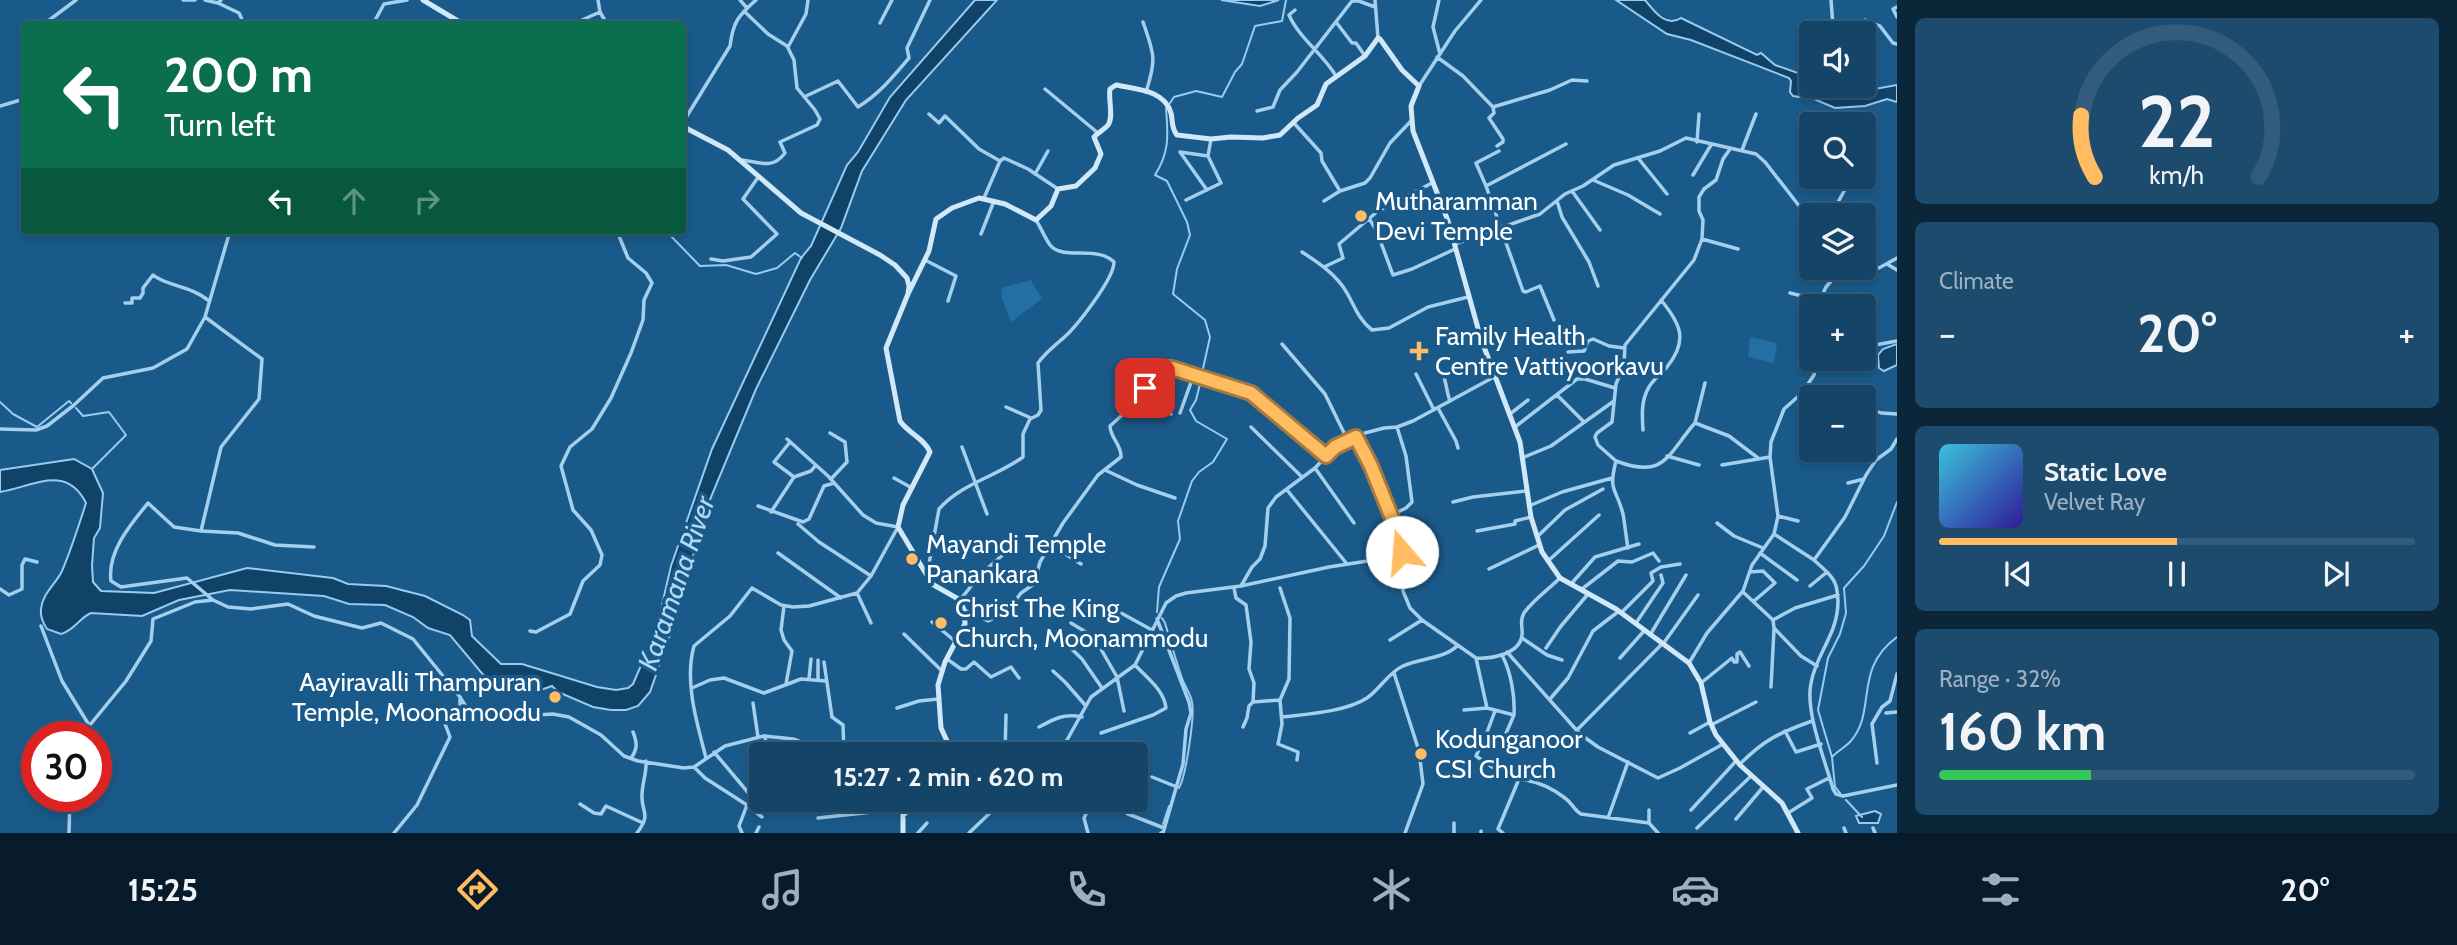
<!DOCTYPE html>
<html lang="en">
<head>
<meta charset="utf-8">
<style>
  body { margin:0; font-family:Cabin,sans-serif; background:#1d4b6e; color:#f1f3f6; height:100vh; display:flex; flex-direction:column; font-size:26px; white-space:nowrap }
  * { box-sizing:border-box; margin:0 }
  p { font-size:23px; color:#9db0c0 }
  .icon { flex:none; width:38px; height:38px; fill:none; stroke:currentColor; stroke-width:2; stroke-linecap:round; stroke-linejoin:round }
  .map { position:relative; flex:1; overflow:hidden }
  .details { display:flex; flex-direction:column; gap:18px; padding:18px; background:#0b2539; width:560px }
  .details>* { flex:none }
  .banner { position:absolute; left:21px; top:21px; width:665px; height:214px; border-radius:7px; box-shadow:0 4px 10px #0003,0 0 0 2px #335c7c; background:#0b6e4f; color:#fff; overflow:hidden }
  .controls { position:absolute; left:1799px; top:21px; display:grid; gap:14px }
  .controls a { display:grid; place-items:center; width:77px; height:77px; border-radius:7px; background:#144468; box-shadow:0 4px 10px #0003,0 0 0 2px #335c7c; font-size:35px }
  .speed { position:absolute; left:21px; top:721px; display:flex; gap:14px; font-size:35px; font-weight:700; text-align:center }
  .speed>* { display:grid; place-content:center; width:91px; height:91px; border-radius:50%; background:#144468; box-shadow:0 4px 10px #0003,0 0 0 2px #335c7c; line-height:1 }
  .speed .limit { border:10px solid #d22; background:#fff; color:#111 }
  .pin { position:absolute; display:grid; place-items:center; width:60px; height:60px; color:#fff; margin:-30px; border-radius:14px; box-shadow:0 4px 10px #0006 }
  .me { position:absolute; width:77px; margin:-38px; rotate:342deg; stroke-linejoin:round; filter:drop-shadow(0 0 5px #0008) }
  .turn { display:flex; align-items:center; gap:24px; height:147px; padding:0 28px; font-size:32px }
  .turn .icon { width:91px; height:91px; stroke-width:2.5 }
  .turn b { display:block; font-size:49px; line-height:60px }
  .lanes { display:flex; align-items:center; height:66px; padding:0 28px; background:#0003; justify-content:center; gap:35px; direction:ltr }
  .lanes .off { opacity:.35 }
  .big { font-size:52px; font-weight:700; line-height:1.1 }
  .details .tile { flex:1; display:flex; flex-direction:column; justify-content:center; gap:10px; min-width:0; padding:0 24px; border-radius:10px; background:#1d4b6e }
  .details .dial { align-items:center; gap:0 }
  .dial svg { height:182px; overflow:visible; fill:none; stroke:#335c7c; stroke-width:7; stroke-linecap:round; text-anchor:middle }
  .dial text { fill:#f1f3f6; stroke:none }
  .song { display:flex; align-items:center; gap:21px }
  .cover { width:84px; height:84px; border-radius:10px; background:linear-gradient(135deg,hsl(190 70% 55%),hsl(250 70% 35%)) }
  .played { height:7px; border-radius:4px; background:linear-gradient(90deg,#ffbc61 50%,#335c7c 50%) }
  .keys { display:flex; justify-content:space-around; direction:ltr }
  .heat { display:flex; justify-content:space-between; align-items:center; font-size:38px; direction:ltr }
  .charge { height:10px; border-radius:5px; background:linear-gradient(90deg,#34c759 32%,#335c7c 0) }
  .trip { position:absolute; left:749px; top:742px; width:399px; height:70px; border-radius:7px; background:#144468; box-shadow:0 4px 10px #0003,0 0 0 2px #335c7c; font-weight:700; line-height:70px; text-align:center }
  .tab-bar { display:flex; height:112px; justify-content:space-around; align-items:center; background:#081b2a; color:#9db0c0 }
  .tab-bar .icon { width:49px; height:49px }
  .tab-bar .active { color:#ffbc61 }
  .tab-bar b { font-size:32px; color:#f1f3f6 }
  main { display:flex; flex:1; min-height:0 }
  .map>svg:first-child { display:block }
  .green { fill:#236ea3 }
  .water { fill:#114268; stroke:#97ccef; stroke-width:2 }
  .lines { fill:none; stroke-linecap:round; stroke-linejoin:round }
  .stream { stroke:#97ccef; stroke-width:2 }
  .street { stroke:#a4cfed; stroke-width:3.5 }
  .secondary { stroke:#d1e8f9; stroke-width:5 }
  .route-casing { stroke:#a67a3f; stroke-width:18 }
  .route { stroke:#ffbc61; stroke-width:12 }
  .poi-dot { fill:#ffbc61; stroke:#1a5a8a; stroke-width:2.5 }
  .labels { text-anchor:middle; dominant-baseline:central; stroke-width:7; stroke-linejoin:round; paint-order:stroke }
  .poi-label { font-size:26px; fill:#fff; stroke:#1a5a8a; text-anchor:start }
  .water-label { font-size:28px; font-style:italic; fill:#b0d9f4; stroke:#1a5a8a }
</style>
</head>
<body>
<main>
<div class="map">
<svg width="1897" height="833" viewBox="0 0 1897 833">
  <rect width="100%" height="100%" fill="#1a5a8a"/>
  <path class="green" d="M1031 280 1042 299 1011 322 1001 296 1002 288Z
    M1750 337 1777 343 1774 363 1748 357Z"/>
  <path class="water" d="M975 0H997L906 100 862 171 841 228 810 280 756 389 704 514 679 609 650 692 638 706 626 710H611L593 707 558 692 552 686 538 691 496 685 485 677 450 635 428 628 413 617 385 605 349 604 324 596 230 590 179 600 142 616 91 613C79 618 75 630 61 634L47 629C43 623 40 617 41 609 42 594 56 584 62 571 71 550 79 525 86 503 66 463 32 487 0 492V470L74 459 92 469 103 493 100 528 94 538 92 565 93 582 101 591 154 593 247 568 333 578 348 584 386 586 425 596 463 615 470 620 472 636 501 664H522L597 687 616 690 628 688 633 684 656 631 671 566 712 449 801 258 811 246 847 165 858 152 890 97Z
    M1221 0H1279L1260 6Z
    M1616 0H1645C1654 11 1666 28 1681 18L1757 55 1761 53 1775 65 1801 74 1819 91 1847 94 1897 85V102L1887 99 1865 106 1835 108 1814 99 1793 96 1790 92 1791 81 1789 78 1691 40 1667 34Z
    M1897 344V365L1884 371 1879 368 1878 355 1883 349Z
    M1875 811 1881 814 1878 823H1859L1856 816Z"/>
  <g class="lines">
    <path class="stream" d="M1170 103 1174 97 1196 91 1222 97 1235 72 1242 64 1255 26 1282 21 1286 0
      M1166 108C1168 135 1170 151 1155 175L1167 181 1187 222 1190 235 1177 269 1173 294 1205 320 1210 337 1202 373
      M666 231 700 266 726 265 756 274 777 268 795 253 802 258
      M0 402 13 414 37 427 69 401 71 403
      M76 408 83 416 109 412 126 435 92 469
      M1157 612 1159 587 1180 539 1178 521 1192 481 1199 472 1213 462 1227 439 1196 421 1190 410 1196 400 1201 380
      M1162 618 1165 623C1171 642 1176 662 1183 681 1186 688 1191 695 1192 702 1195 715 1186 776 1179 788
      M1833 756C1838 751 1845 747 1850 742 1878 711 1852 670 1897 637
      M1840 793 1835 787 1832 757 1818 710 1828 658 1840 634 1846 613 1844 588 1864 566 1884 536 1897 502
      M1846 800 1862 817
      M1163 824 1169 806
      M1160 833 1161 832"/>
    <path class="street" d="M183 0H195
      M205 0 218 3 221 0
      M740 0 747 8
      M1375 0 1378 38
      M1439 0 1433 27 1440 54
      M1831 0 1833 26 1851 33
      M218 3 239 13 244 24
      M1897 7 1893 9 1897 17
      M1295 10 1289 15C1299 38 1323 54 1336 76
      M600 12 607 24
      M1143 22C1154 54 1157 58 1146 92
      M1336 22 1352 43H1356L1365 56
      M880 23 892 0
      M44 24 76 0
      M373 24 384 4 407 0
      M579 24 582 20 600 12 598 0
      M1853 33 1865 20 1880 26 1893 43 1897 44
      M788 47 806 14 808 0
      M24 55V57
      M1437 57 1463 76 1493 107 1494 113 1489 118 1503 139V142L1497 146
      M1419 86 1455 31 1481 0
      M1045 89 1098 133
      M804 97 838 81 858 107C879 94 893 77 909 58L907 48 930 0
      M0 106 24 99
      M1493 107 1550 90 1572 80 1587 81
      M1257 111 1273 107 1280 90 1297 72 1352 1H1359L1375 7
      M929 114 939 123 945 116 979 149 1000 161
      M1293 122 1321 153 1322 161 1340 191
      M682 124 730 46C733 22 738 16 756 0
      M1697 142 1699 114
      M1742 150 1756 114
      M1638 158 1667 194
      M743 160C761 163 773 169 785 153L780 142 817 125 820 119 815 110 797 88 794 60 787 46 768 34 744 11
      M1035 174 1048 151
      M1693 175 1711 145
      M1593 180 1628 195 1660 214
      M1486 186 1476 163 1499 151
      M1207 190 1180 152 1208 156
      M1572 191 1600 230
      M984 198 1000 161 1004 158 1028 169 1058 189
      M1186 200 1221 183 1208 156 1211 139
      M1324 201 1340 191 1365 183 1370 178 1390 143 1411 121
      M1557 201 1562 217 1589 262 1598 286
      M1831 215 1848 184
      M1369 218 1377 232 1393 275 1412 269 1455 249
      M230 231 205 317 262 359 259 399 221 447 201 531 174 527 148 503C130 525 107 552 111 581L121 587 187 578 213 600 228 607 251 609 288 604 314 616 362 628 381 623 413 639 460 697 475 721 517 716 553 714 569 717 601 735 624 756 638 761 684 768 694 767 725 746 764 736 793 739 823 750 847 754
      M981 234 994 201
      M1702 239 1738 249
      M1455 244 1540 214 1565 194 1583 186 1614 165 1660 151 1686 138 1756 154 1765 162 1800 207 1817 215
      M1302 252C1319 263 1337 275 1347 293 1355 307 1359 320 1372 330L1389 328 1428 307 1468 297
      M711 259 723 261 751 257 777 234 743 199 759 176
      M925 260 956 276 948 301
      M1864 262 1879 268 1897 258
      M1887 264 1897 270
      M1324 267 1343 258 1339 244 1378 211 1432 183
      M1790 293 1802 296 1816 305
      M125 303H132V298H140L143 293V288L153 275C166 286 192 286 209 301
      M1817 306 1826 287 1842 268
      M1554 320 1540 286 1526 292 1523 291 1486 186 1566 144
      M1282 344 1325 394 1348 441
      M1864 347 1897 341
      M1568 352 1584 351 1588 341 1593 339 1609 346 1624 348
      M1435 364C1447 373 1445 388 1450 401
      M1416 374 1434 410
      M1705 383 1695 423 1729 436 1758 458
      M1144 389 1171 414
      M1835 393 1844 397
      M1557 395 1584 422
      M1864 406 1881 413 1897 414
      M1006 407 1031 418
      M1438 408 1456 441 1458 448
      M1180 413 1194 374
      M1510 414 1528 400
      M1251 427 1302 477
      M1515 427 1577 379H1585L1615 388
      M0 429 36 430 47 426 74 405 103 378 153 368 187 349 205 317
      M1643 430C1642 415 1641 400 1649 387 1653 380 1661 374 1667 367 1689 340 1680 323 1661 300
      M830 433 845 442 847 462 831 479
      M1356 437 1371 466 1402 543 1403 591 1410 608 1422 620 1476 658
      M790 442 774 462 794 477
      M962 447 987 514
      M1667 456 1699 465
      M1522 458 1551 446 1614 401
      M1616 461C1664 479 1666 457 1694 424
      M1722 465 1770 457
      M1315 468 1354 523
      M1105 470 1137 485 1175 498
      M894 478 912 488
      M1848 483 1864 479
      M1287 490 1347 564
      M1453 502 1473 497 1526 491
      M758 506 803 522 809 519 824 486 834 483
      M1529 506 1562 492 1612 478
      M771 512 794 477 811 471 816 465
      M1390 516 1406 508 1412 502 1406 456 1397 427
      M1778 516 1798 521
      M1717 523 1734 536 1763 548
      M798 524 819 542 871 576
      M201 531 238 533 275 545 314 547
      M1477 531 1515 524V521L1531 517
      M1774 534 1814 560 1827 572 1810 586
      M1538 536 1565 510 1603 489
      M1051 545 1081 564
      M1628 548C1626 537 1625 525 1623 514 1616 487 1608 492 1616 461L1598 445 1595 437 1597 433 1612 422 1616 384 1624 364 1625 345 1694 260 1702 239 1703 220 1699 211V197L1704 189 1716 180 1723 159 1730 149
      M778 553 841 598
      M1760 553 1797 580
      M1814 560 1845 517 1866 475 1876 460 1891 449 1897 439
      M1548 561 1599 515
      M1489 569 1539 545
      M1750 572 1763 571 1775 583 1754 601
      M1827 572C1837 582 1837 588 1838 601 1838 635 1816 653 1811 683 1805 712 1825 760 1833 789L1836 794 1843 796 1897 785
      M1402 574 1430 572 1429 557
      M927 575 939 509C962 483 996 477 1023 457V434L1030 419 1038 415 1041 410 1038 363C1045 353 1052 348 1061 340 1075 329 1114 279 1114 262 1097 245 1063 261 1050 245 1045 238 1041 228 1036 220
      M1571 584 1595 557 1639 544
      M1241 586 1329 567 1374 560 1402 552
      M1234 588 1236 598 1246 605 1251 642 1249 669 1254 683 1253 702 1249 706 1247 718 1243 727
      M0 589 9 595 22 589V565L25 559 37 562
      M1582 589 1618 561 1632 562 1653 553 1659 561
      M1743 592 1773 620 1774 628 1801 656 1817 666
      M857 593 871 623
      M960 600 981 574 1006 552
      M784 606 781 630 784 640 792 651 786 684
      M964 610 988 621 1007 612 1021 593 1034 584 1040 562 1063 523 1098 475 1121 457C1122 446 1110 437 1110 426L1131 407 1149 385 1163 379 1168 368 1251 393 1326 456
      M1121 613 1152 630
      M1621 613 1653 581 1651 573 1661 567 1680 564
      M1157 619 1189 702 1191 713 1186 729 1183 764 1163 833
      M1773 620 1795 608 1838 595
      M932 622 956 642
      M1071 623 1094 637 1117 677 1124 711
      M1636 623 1663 583 1661 575
      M41 626 62 681 89 725
      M530 631 536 632 570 614 583 581 600 565 602 555 591 530 573 510 561 466 570 447 592 429 611 398 631 353 643 320 644 300 652 283 646 273 628 258 617 231
      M1054 632 1082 659 1102 688
      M904 634 942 671
      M1650 635 1686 575
      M1522 638 1547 655 1562 660
      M1390 640 1422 620
      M1663 644 1698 595
      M1546 648 1561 626 1588 594
      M1507 652 1580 734 1598 747 1658 778 1680 768 1723 744
      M1502 655C1511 672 1515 696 1514 715
      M1620 658 1644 631
      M947 659 961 669H966L974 662 991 677 1011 667 1019 678
      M824 662 832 717 843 725 844 753
      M1689 663 1707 633 1743 591 1752 565 1774 534 1778 516 1770 457 1771 442 1784 409 1802 393 1814 375 1817 359
      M1053 671 1065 682 1086 706
      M1394 673 1419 751 1423 784 1405 833
      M809 679 811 659
      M818 680V660
      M1701 683 1732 658 1734 662H1737V654L1740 652 1749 666
      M1771 687 1774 629
      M692 688 710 680 724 678 764 693 801 679 826 681
      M1550 699 1568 678 1593 631 1619 611
      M1280 700 1289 679 1290 618 1280 588
      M1253 702 1280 700 1282 724 1278 744 1298 752 1297 760
      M753 703 758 737
      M897 708 919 701 938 699
      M1487 708 1476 658C1492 659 1520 654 1522 635 1523 627 1519 621 1524 613 1533 600 1549 589 1560 578
      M1464 710 1487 708 1514 715 1501 745
      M1495 711 1486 735 1476 756 1492 767 1519 779
      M1886 713 1897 712
      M1282 717C1307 714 1345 712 1367 698 1380 689 1389 672 1403 666 1420 658 1445 659 1458 645
      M1711 725 1756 702
      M1039 727C1054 719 1064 713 1082 717
      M1577 730 1662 644
      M1785 731 1796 752 1821 744
      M1101 733 1153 715 1166 708C1164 690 1147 678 1135 665
      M1690 733 1710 722
      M765 736 767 754
      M84 737 85 731 126 681 151 641 153 619 195 602 213 600
      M714 752 751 796
      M1005 754 1006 715
      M1056 754 1067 740 1091 697 1135 665 1166 603 1176 596 1186 593 1241 586 1252 567 1260 559 1265 546 1268 508 1276 497 1315 468 1335 447 1365 433 1384 428 1397 427 1413 421 1494 377
      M631 758C638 749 637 742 633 732
      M706 758C697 723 684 682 694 646L730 616 752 588 781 605 793 607 809 606 857 593 871 576 898 527 876 523 863 515 828 476 787 439
      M1877 763 1872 724 1882 707 1890 701 1897 674
      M1740 764C1765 739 1779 733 1812 721
      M694 767 705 778 747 805 739 826 742 833
      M1152 777 1177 787
      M896 800 903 815
      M1104 800 1128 814 1164 828
      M580 804 594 813 601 814 606 806 643 823
      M749 807 762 817
      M1691 810 1736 761
      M1788 813 1812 798 1807 789 1829 778
      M818 818 900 809
      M1608 818 1628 762
      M1736 819 1764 786
      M1649 823V810
      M1697 828 1751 776
      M1844 828 1846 833
      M1873 828 1875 833
      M69 833 70 796
      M394 833 417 805 450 737 442 716 443 709 460 707V699
      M637 833C652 813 641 813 642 795 642 783 647 773 646 761
      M756 833 759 827
      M918 833 927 823
      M969 833 993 810 1001 800
      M1088 833 1084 818 1093 800
      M1454 833V823
      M1481 833V831
      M1503 833 1498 829 1519 779C1537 781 1551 787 1565 798 1572 803 1574 810 1581 814L1649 823 1658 833"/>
    <path class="secondary" d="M423 0 463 24
      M682 126 728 150 801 213 880 255 895 265 907 278 909 286 908 294 886 348 900 421C908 433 925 439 930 452L903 505 898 527 932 584 960 600 964 610 965 624 945 662 938 685 941 728 953 754
      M908 294 929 251 936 219 952 208 979 198 1005 204 1036 220 1051 206 1058 189 1076 186 1095 168 1101 154 1094 137C1098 133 1105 129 1108 125 1114 117 1108 99 1110 89L1116 85C1135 89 1165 90 1171 113 1173 121 1171 128 1177 135L1211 139 1231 137 1263 138 1280 135 1298 118 1317 105 1326 84 1365 56 1378 38 1380 39 1402 70 1419 86 1411 106 1413 131 1448 221 1481 339 1520 442 1531 517 1542 552 1560 578 1616 609 1689 663 1701 683 1710 722 1716 735 1740 765 1782 803 1798 833
      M903 833V815L921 800"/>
  </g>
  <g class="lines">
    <defs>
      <path id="route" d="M1145 388 1163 379 1167 368H1172L1251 393 1326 456 1335 447 1356 437 1371 466 1402 543V552"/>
    </defs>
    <use href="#route" class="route-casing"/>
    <use href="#route" class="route"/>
  </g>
  <g class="poi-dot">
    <circle cx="1361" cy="216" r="7"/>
    <path d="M1415.5 340.5h7v7h7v7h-7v7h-7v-7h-7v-7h7z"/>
    <circle cx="912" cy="559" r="7"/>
    <circle cx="941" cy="623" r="7"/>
    <circle cx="555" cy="697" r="7"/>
    <circle cx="1421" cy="754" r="7"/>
  </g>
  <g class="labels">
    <g class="poi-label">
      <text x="1375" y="201">Mutharamman<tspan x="1375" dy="30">Devi Temple</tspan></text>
      <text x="1435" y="336">Family Health<tspan x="1435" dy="30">Centre Vattiyoorkavu</tspan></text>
      <text x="926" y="544">Mayandi Temple<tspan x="926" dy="30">Panankara</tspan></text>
      <text x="955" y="608">Christ The King<tspan x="955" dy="30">Church, Moonammodu</tspan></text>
      <text x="541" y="682" text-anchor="end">Aayiravalli Thampuran<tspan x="541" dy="30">Temple, Moonamoodu</tspan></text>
      <text x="1435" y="739">Kodunganoor<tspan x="1435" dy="30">CSI Church</tspan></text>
    </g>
    <g class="water-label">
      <text transform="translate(676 583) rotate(-71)">Karamana River</text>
    </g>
  </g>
</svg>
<div class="controls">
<a><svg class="icon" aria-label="sound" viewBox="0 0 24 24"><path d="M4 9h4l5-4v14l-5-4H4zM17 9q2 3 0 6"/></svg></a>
<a><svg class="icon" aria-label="search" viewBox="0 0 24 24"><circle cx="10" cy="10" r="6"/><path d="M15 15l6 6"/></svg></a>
<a><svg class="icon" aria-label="layers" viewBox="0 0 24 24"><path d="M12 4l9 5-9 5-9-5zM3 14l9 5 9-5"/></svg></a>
<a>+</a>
<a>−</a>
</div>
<div class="speed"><div class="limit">30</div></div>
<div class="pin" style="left:1145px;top:388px;background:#d93025"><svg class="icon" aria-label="arrive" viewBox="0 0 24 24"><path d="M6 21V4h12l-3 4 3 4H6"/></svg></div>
<svg class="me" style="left:1402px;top:552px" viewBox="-20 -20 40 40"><circle r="19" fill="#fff"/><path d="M0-13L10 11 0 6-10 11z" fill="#ffbc61"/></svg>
<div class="trip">15:27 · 2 min · 620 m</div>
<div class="banner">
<div class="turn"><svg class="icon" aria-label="left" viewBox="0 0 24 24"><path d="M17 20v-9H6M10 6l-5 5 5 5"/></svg><div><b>200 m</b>Turn left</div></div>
<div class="lanes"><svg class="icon" aria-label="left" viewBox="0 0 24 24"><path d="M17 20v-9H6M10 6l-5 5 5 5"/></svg><svg class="icon off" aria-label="ahead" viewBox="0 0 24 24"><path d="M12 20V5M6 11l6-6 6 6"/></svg><svg class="icon off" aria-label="right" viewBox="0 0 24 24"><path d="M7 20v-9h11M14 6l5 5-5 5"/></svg></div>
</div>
</div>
<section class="details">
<div class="tile dial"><svg viewBox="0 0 100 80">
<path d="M14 69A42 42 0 1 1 86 69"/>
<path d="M14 69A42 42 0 0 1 8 42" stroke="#ffbc61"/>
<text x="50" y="56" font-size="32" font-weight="700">22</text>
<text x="50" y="72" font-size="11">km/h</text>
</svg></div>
<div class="tile"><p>Climate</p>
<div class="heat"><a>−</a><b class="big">20°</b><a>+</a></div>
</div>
<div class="tile">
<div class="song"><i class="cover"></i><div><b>Static Love</b><p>Velvet Ray</p></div></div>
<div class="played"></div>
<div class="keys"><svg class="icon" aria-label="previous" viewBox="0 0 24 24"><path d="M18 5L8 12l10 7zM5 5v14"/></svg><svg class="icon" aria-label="pause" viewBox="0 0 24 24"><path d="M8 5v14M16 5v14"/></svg><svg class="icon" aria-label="next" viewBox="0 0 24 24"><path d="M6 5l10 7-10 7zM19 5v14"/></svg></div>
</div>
<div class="tile"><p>Range · 32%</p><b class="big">160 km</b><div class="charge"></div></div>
</section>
</main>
<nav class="tab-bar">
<b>15:25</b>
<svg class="icon active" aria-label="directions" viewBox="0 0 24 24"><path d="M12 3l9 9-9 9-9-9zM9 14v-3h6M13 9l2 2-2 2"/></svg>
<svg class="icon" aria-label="music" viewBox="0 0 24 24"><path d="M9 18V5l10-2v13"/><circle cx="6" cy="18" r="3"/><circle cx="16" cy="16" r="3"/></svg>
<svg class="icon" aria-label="phone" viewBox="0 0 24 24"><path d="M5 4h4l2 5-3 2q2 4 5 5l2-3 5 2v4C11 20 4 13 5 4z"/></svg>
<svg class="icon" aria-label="climate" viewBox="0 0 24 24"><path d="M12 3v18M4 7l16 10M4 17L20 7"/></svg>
<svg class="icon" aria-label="car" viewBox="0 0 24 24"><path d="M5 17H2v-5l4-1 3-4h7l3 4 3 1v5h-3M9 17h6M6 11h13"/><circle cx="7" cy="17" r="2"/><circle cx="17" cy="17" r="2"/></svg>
<svg class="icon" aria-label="filters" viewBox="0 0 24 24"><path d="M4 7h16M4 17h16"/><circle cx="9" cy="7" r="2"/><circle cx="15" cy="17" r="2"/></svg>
<b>20°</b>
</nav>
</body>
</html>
